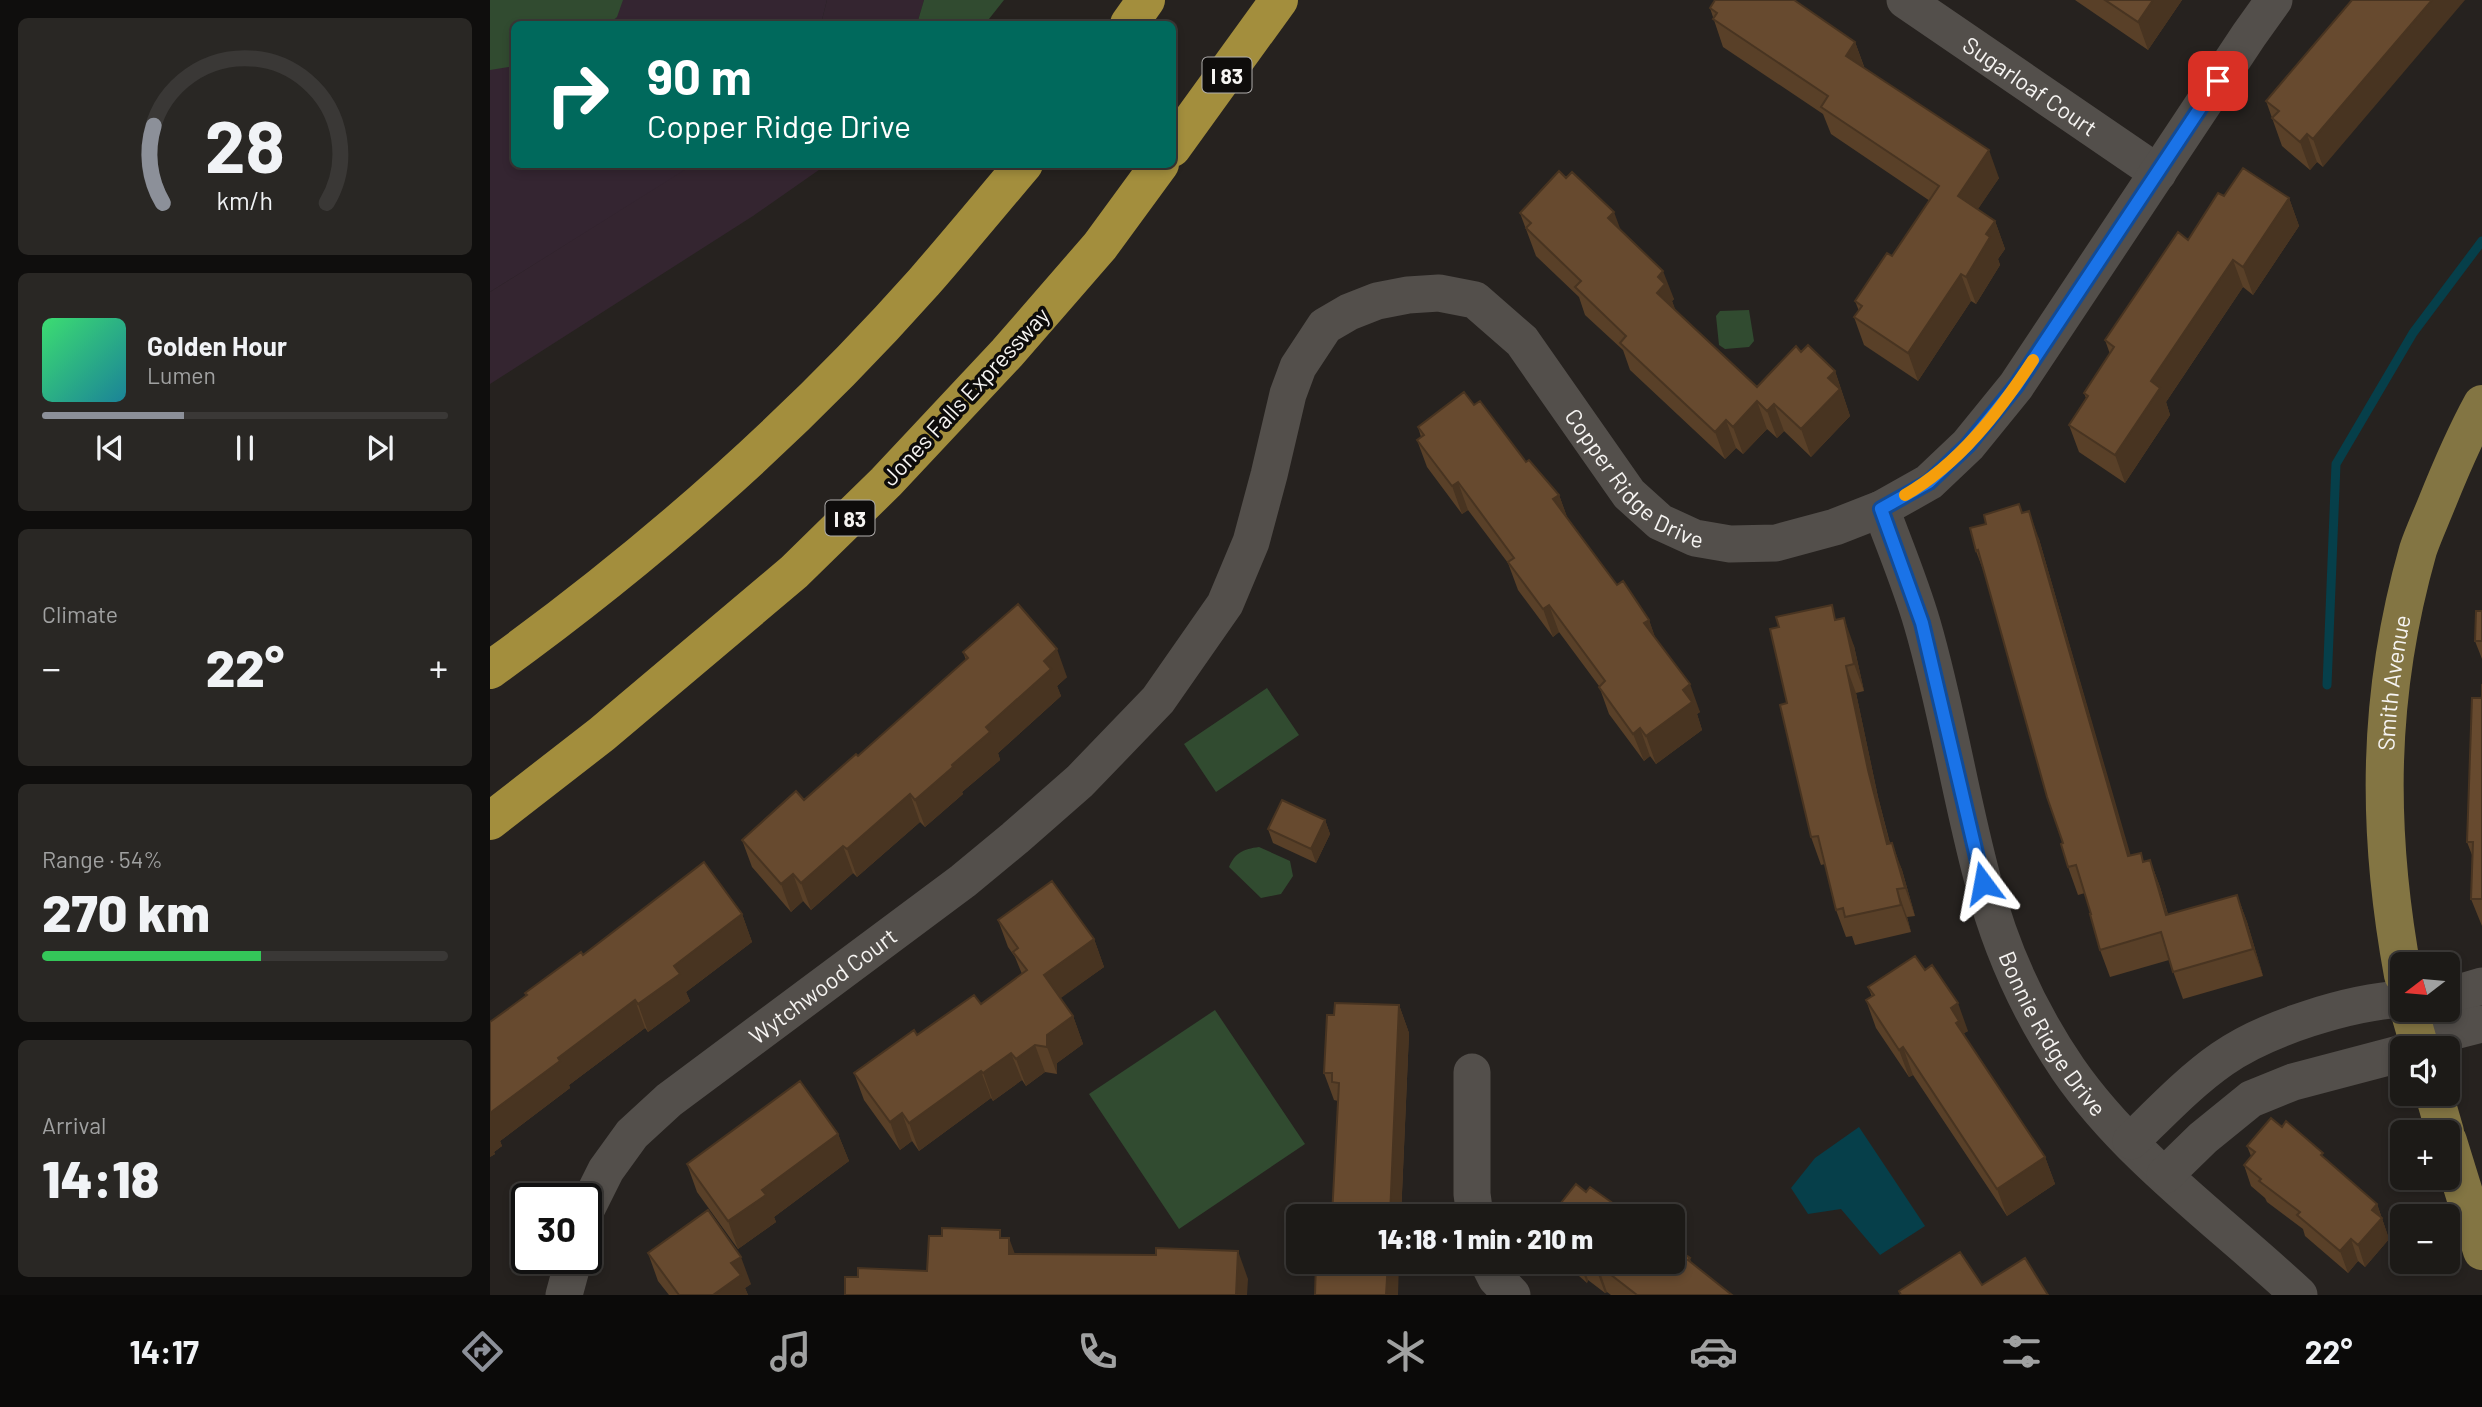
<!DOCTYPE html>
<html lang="en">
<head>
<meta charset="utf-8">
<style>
  body { margin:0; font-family:Barlow,sans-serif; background:#292724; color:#f1f3f6; height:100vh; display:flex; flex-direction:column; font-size:26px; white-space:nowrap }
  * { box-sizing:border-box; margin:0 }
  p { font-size:23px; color:#a0a1a1 }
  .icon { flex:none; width:38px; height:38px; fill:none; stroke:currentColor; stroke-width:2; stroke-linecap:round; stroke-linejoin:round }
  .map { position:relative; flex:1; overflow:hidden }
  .side { display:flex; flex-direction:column; gap:18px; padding:18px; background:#0f0e0d; width:490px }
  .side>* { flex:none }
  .hud { position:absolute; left:21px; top:21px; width:665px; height:147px; border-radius:10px; box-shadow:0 4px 10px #0003,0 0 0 2px #3a3836; background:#00695c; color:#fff; overflow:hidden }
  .needle { width:46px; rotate:254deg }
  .fabs { position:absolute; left:1900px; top:952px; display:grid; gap:14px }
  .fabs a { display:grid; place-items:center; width:70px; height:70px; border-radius:10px; background:#1c1a17; box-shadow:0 4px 10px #0003,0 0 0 2px #3a3836; font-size:35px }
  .speed { position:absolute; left:21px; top:1183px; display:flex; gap:14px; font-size:35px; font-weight:700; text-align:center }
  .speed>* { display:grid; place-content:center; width:91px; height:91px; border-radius:50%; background:#1c1a17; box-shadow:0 4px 10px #0003,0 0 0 2px #3a3836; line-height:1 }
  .speed .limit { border:4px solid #111; border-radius:10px; background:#fff; color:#111 }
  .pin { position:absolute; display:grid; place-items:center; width:60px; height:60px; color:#fff; margin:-30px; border-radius:14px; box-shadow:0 4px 10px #0006 }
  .me { position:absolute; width:77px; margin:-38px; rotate:347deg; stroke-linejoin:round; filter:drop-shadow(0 0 5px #0008) }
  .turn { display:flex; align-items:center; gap:24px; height:147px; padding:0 21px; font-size:32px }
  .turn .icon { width:91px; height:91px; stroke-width:2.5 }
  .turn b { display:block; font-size:49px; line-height:60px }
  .big { font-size:52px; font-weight:800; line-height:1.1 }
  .side .tile { flex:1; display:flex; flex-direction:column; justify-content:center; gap:10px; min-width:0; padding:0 24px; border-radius:10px; background:#292724 }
  .side .dial { align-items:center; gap:0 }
  .dial svg { height:182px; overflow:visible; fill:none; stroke:#3a3836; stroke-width:7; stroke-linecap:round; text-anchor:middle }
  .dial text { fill:#f1f3f6; stroke:none }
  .song { display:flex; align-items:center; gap:21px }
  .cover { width:84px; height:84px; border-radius:10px; background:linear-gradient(135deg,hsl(140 70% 55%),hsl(190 70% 35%)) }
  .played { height:7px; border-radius:4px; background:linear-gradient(90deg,#8c9099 35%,#3a3836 35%) }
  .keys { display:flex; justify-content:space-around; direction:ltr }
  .heat { display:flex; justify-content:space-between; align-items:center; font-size:38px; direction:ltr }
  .charge { height:10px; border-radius:5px; background:linear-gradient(90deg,#34c759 54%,#3a3836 0) }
  .trip { position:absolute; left:796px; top:1204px; width:399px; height:70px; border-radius:10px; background:#1c1a17; box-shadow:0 4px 10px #0003,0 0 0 2px #3a3836; font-weight:800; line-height:70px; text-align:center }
  .tabs { display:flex; height:112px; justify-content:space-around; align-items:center; background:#0b0a09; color:#a0a1a1 }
  .tabs .icon { width:49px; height:49px }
  .tabs .active { color:#8c9099 }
  .tabs b { font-size:32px; color:#f1f3f6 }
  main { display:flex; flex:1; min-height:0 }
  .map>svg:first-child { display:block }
  .commercial { fill:#342531 }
  .industrial { fill:#342530 }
  .green { fill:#314b30 }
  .water { fill:#063f4a }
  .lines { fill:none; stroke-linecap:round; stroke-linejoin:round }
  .stream { stroke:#063f4a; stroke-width:9 }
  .minor { stroke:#534f4b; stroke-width:37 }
  .major { stroke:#837543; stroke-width:38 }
  .highway { stroke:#a38e3d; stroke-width:38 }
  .wall { fill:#594028 }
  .shaded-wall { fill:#483421 }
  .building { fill:#674a2f; stroke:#483421; stroke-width:2 }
  .route-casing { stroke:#114b97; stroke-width:18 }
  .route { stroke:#1a73e8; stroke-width:12 }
  .slow { stroke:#f59e0b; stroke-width:12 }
  .labels { text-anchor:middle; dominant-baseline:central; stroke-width:7; stroke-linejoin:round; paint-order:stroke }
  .shield { fill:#0e0c0b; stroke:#b0aead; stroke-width:2 }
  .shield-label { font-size:21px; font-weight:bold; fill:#f6f4f2 }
  .street-label { font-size:23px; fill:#f6f4f2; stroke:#0e0c0b }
</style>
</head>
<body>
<main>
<section class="side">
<div class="tile dial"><svg viewBox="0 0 100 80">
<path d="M14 69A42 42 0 1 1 86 69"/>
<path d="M14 69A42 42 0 0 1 10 35" stroke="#8c9099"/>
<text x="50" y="56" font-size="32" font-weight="700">28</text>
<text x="50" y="72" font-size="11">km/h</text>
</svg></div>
<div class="tile">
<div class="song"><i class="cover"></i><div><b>Golden Hour</b><p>Lumen</p></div></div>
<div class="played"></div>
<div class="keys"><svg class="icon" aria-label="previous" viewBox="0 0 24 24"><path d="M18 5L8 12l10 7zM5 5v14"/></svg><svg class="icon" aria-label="pause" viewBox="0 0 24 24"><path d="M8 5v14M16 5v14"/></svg><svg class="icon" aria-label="next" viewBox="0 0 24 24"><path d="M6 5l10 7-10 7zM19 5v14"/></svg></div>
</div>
<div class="tile"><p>Climate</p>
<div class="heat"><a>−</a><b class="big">22°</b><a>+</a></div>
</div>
<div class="tile"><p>Range · 54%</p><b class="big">270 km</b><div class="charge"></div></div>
<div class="tile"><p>Arrival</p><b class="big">14:18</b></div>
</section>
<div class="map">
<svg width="1992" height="1295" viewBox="0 0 1992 1295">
  <rect width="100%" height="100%" fill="#26221f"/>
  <path class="commercial" d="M0 0H337L331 24H24V164L204 165 0 292Z"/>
  <path class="industrial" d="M337 0H434L427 24H331Z
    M204 164 336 165 263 216 0 384V292Z"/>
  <path class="green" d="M0 0H133L127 17 119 24H24V66L0 70Z
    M434 0H514L495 24H427Z
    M1259 310 1264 341 1259 347 1235 349 1229 345 1226 316 1230 311Z
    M777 688 809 735 726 792 694 744Z
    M769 847 800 861 803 876 791 894 771 898 739 867C745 853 753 849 769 847Z
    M725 1010 815 1144 689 1229 599 1094Z"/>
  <path class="water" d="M1369 1127 1435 1226 1390 1255 1351 1209 1318 1214 1301 1188 1325 1158Z"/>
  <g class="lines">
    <path class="stream" d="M1837 685 1846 464 1923 333 1992 241"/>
    <g class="minor">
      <path id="s1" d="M1415 0 1668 173"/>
      <path id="s2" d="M1391 509C1405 547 1421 585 1432 623 1457 708 1470 796 1493 881 1510 947 1540 1013 1578 1069 1638 1156 1732 1223 1809 1295"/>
      <path d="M1958 996 1992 986"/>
      <path d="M1930 1048 1964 1031 1992 1024"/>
      <path d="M982 1072V1194L985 1216"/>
      <path d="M1641 1141C1670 1113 1699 1082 1732 1059 1776 1028 1860 1002 1913 999"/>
      <path d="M1675 1175 1713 1138 1761 1099 1803 1082 1913 1053"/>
      <path id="s3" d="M96 1210 116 1170 142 1134 179 1100 473 881 525 838 590 781 668 700 735 604 761 542 779 475 798 394 808 367 835 326 859 312 887 301 918 295 949 293 985 300 1032 341 1139 494 1170 522 1205 538 1240 544 1286 543 1345 527 1391 509 1439 482 1478 445 1526 386 1759 35 1784 0"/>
      <path d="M998 1262 1006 1278 1022 1295"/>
      <path d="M74 1295 84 1258"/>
    </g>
    <g class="major">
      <path id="s4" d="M1913 975C1886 828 1887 694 1928 550 1933 535 1940 520 1946 505 1960 470 1974 437 1992 404"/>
      <path d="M1919 1010 1930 1048"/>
      <path d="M1944 1094 1955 1132"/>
      <path d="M1958 1141 1992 1251"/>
    </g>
    <path class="highway" d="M639 24 656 0
      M682 148 789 0
      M0 670C157 557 306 426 434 282 468 243 501 203 534 164
      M0 821 112 734 304 572 396 482 517 353 610 246 670 164"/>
  </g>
  <path class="wall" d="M1585 0H1692L1658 50Z
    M1862 0 1833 167 1827 162 1820 170 1792 146 1776 101Z
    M1220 8 1365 42 1375 69 1509 178 1487 210 1505 221 1515 249 1508 259 1510 265 1486 304 1481 301 1428 381 1374 345 1364 317 1369 311 1365 301 1402 256 1440 201 1341 134 1333 114 1233 47Z
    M1734 196 1799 198 1809 226 1763 295 1753 287 1676 402 1680 415 1635 483 1589 452 1579 425 1596 398 1594 393 1620 354 1615 340Z
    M1030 213 1130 229 1184 299 1182 301 1185 310 1267 387 1311 352 1345 371 1360 416 1321 457 1294 431 1287 438 1277 429 1253 454 1246 448 1235 459 1140 370 1133 350 1095 315 1089 297 1046 256Z
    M984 405 1036 462 1069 495 1078 520 1127 585 1159 620 1165 638 1210 712 1207 714 1212 730 1166 764 1160 756 1154 761 1119 714 1109 686 1069 632 1063 637 1028 590 1018 563 978 510 972 514 937 467 927 440 931 437 928 427Z
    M1532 513 1549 539 1640 856 1654 861 1660 860 1670 887 1678 914 1747 895 1757 922 1773 976 1693 999 1679 960 1620 977 1610 950 1601 914 1595 893 1588 895 1578 867 1573 843 1495 575 1486 551Z
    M1992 611V659L1985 641Z
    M1347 619 1364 646 1374 691 1366 693 1388 797 1400 843 1412 870 1425 916 1417 917 1421 932 1365 945 1362 936 1356 937 1346 910 1335 864 1331 865 1321 837 1297 703Z
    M473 652 577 677 567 686 571 696 508 753 510 760 472 792 473 794 435 827 430 822 367 877 363 873 321 910 313 901 301 912 262 867 252 840 314 800 368 756 476 660Z
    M1992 684V926L1981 899 1982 855 1977 842Z
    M835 820 840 834 826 863 783 843 778 829Z
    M252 914 262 942 196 992 200 1001 158 1032 155 1028 79 1085 80 1088 10 1141 12 1146 4 1152 5 1154 0 1157 36 996 35 993 93 955Z
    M508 920 604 939 614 967 570 998 583 1016 593 1044 567 1063V1074L555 1072 536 1086 532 1080 503 1101 501 1098 429 1151 422 1141 410 1150 374 1100 364 1073 427 1035 491 1004 532 974 525 957 518 947Z
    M1378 987 1478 1031 1474 1033 1475 1036 1555 1157 1565 1184 1517 1216 1423 1075 1419 1077 1386 1028 1376 1000 1382 997Z
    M909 1005 919 1033 911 1216H842L848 1101 844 1100 834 1073 844 1015Z
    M1792 1127 1835 1159 1887 1204 1899 1239 1875 1267 1868 1261 1858 1273 1815 1236 1813 1229 1777 1202 1775 1198 1761 1186 1754 1165 1761 1156 1757 1146Z
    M348 1134 359 1161 284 1217 286 1222 248 1249 207 1192 197 1164Z
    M158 1253 261 1284 255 1288 258 1295H179L168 1281Z
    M1200 1258 1201 1263 1242 1295H1121L1117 1292 1115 1293 1098 1280 1097 1283 1073 1262H1183Z"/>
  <path class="shaded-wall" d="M1663 0H1692L1658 50 1648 22Z
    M1942 0H1975L1833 167 1823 139Z
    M1365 42 1375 70 1356 56Z
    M1817 134 1827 162 1820 170 1810 142Z
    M1499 150 1509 178 1478 224 1468 196Z
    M1799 198 1809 226 1763 295 1753 267Z
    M1124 212 1134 239 1118 218Z
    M1505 221 1515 249 1508 259 1510 265 1486 304 1476 277 1496 234Z
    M1743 260 1753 287 1676 402 1680 415 1635 483 1625 455 1661 381Z
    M1173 271 1184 299 1182 301 1186 311 1167 293 1168 277Z
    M1471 274 1481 301 1428 381 1418 353Z
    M1345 371 1360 416 1321 457 1311 429 1338 378Z
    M1267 401 1277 429 1253 454 1243 427Z
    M1284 404 1294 431 1287 438 1277 411Z
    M1236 420 1246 448 1235 459 1225 432Z
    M968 482 978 510 972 514 962 486Z
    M1069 495 1079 522 1063 499Z
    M1539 511 1549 539 1649 884 1638 856Z
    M1059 605 1069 632 1063 637 1053 609Z
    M1354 618 1364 646 1374 691 1364 664Z
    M1159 620 1169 648 1154 623Z
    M567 649 577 677 567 686 571 696 508 753 510 760 472 792 473 794 435 827 425 800 462 765 554 661Z
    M1356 666 1366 693 1388 797 1407 872 1397 844 1378 770Z
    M1200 684 1210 712 1207 714 1212 730 1166 764 1156 736 1193 690Z
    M1150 728 1160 756 1154 761 1143 734Z
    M420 794 430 822 367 877 357 849Z
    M835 820 840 834 826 863 821 849Z
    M1402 843 1412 870 1425 916 1415 888Z
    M353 846 363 873 321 910 311 883Z
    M1660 860 1670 887 1686 942 1676 915Z
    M303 874 313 901 301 912 291 884Z
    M1407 889 1417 917 1421 932 1411 905Z
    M1747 895 1757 922 1773 976 1763 949Z
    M252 914 262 942 196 992 200 1001 158 1032 148 1004 184 966Z
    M604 939 614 967 564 1003 554 975Z
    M145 1000 155 1028 79 1085 80 1088 10 1141 12 1146 4 1152 5 1154 0 1157V1113L68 1058Z
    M1468 1003 1478 1031 1474 1033 1479 1049 1476 1051 1461 1008Z
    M909 1005 919 1033 911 1216H900Z
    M583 1016 593 1044 567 1063V1074L557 1047V1035Z
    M545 1045 555 1072 536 1086 526 1059Z
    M1413 1047 1423 1075 1419 1077 1409 1050Z
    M521 1053 532 1080 503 1101 493 1073Z
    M491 1071 501 1098 429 1151 419 1123Z
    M412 1113 422 1141 410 1150 400 1122Z
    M348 1134 359 1161 284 1217 286 1222 248 1249 238 1221 272 1190Z
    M1555 1157 1565 1184 1517 1216 1507 1189Z
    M1887 1204 1899 1239 1875 1267 1868 1245 1882 1210Z
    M519 1238 529 1265 519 1254Z
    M1861 1239 1868 1261 1858 1273 1850 1251Z
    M748 1251 758 1279 757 1295H746Z
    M251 1257 261 1284 255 1288 258 1295H223L241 1263Z
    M898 1262H909L908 1295H896Z
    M1089 1262H1092L1098 1280 1097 1283Z
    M1107 1264 1117 1292 1115 1293 1105 1266Z"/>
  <path class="building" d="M1225 0H1304L1365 42 1356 56 1499 150 1468 196 1505 221 1496 234 1500 237 1476 277 1471 274 1418 353 1364 317 1372 306 1365 301 1397 253 1402 256 1449 186 1331 107 1338 96 1223 19 1227 13 1220 8Z
    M1615 0H1663L1648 22Z
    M1862 0H1942L1823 139 1817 134 1810 142 1782 118 1789 111 1776 101Z
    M1753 168 1799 198 1753 267 1743 260 1661 381 1670 388 1625 455 1579 425 1598 396 1594 393 1624 347 1615 340 1688 232 1698 240 1728 193 1734 196Z
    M1069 171 1076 178 1082 172 1124 212 1118 218 1173 271 1168 277 1175 284 1167 293 1267 387 1306 346 1311 352 1318 345 1345 371 1338 378 1350 389 1311 429 1284 404 1277 411 1267 401 1243 427 1236 420 1225 432 1130 343 1136 336 1085 287 1091 281 1036 228 1041 223 1030 213Z
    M974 392 984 405 990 401 1036 462 1039 460 1069 495 1063 499 1127 585 1133 581 1159 620 1154 623 1200 684 1193 690 1202 702 1156 736 1150 728 1143 734 1109 687 1115 681 1059 605 1053 609 1018 562 1024 558 968 482 962 486 927 440 934 435 928 427Z
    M1529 504 1532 513 1539 511 1638 856 1651 853 1653 862 1660 860 1676 915 1747 895 1763 949 1683 972 1671 932 1610 950 1600 914H1601L1586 865 1578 867 1571 844 1573 843 1557 797 1488 550 1486 551 1480 528 1496 524 1494 515Z
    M528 604 567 649 554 661 561 669 496 727 500 732 462 765 463 767 425 800 420 794 357 849 353 846 311 883 303 874 291 884 252 840 306 791 314 800 366 754 368 756 478 658 473 652Z
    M1342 605 1345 620 1354 618 1364 664 1356 666 1378 770 1397 844 1402 843 1415 888 1407 889 1411 905 1355 917 1353 908 1346 910 1328 836 1321 837 1290 705 1297 703 1280 629 1289 627 1286 617Z
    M1986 611H1992V641H1985Z
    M1992 684V899H1981L1983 842H1977L1982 698H1992Z
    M792 800 835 820 821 849 778 829Z
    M214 862 252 914 184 966 190 974 148 1004 145 1000 68 1058 70 1061 0 1113V1022L37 995 35 993 91 952 93 955Z
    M562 881 604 939 554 975 583 1016 557 1035V1047L545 1045 526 1059 521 1053 493 1073 491 1071 419 1123 412 1113 400 1122 364 1073 424 1030 427 1035 484 995 491 1004 537 970 523 952 528 948 508 920Z
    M1425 956 1435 970 1442 965 1468 1003 1461 1008 1469 1021 1466 1023 1555 1157 1507 1189 1413 1047 1409 1050 1376 1000 1384 995 1378 987Z
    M845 1003 909 1005 900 1216H842L849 1083 842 1082V1073H834L837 1015H844Z
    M310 1081 348 1134 272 1190 276 1195 238 1221 197 1164Z
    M1781 1118 1792 1127 1796 1121 1833 1153 1831 1155 1887 1204 1882 1210 1892 1218 1868 1245 1861 1239 1850 1251 1807 1215 1810 1212 1769 1181 1771 1179 1754 1165 1765 1152 1757 1146Z
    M1086 1184 1096 1192 1100 1187 1141 1216H1067L1063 1213Z
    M218 1210 251 1257 241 1263 251 1275 223 1295H189L158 1253Z
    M452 1228 510 1230V1238H519V1254L666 1255V1248L748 1251 746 1295H355V1277H368V1268L437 1271 439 1236H452Z
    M1183 1246 1200 1258 1198 1260 1242 1295H1147L1107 1264 1105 1266 1100 1262H1183Z
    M1470 1252 1492 1285 1535 1258 1558 1295H1411L1409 1291Z
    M826 1262H898L896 1295H825Z"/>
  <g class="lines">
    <defs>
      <path id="route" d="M1493 883 1432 623 1391 509 1439 482 1478 445 1526 386 1728 81"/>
    </defs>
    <use href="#route" class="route-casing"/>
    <use href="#route" class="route"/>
    <path class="slow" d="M1415 495C1469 464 1509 412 1543 360"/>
  </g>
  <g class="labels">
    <g class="shield">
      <rect x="712.5" y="57.5" width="49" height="35" rx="5"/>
      <rect x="335.5" y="500.5" width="49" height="35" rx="5"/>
    </g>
    <g class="shield-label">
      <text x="737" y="75">I 83</text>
      <text x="360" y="518">I 83</text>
    </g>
    <g class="street-label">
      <text stroke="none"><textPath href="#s1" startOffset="152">Sugarloaf Court</textPath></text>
      <text transform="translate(475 396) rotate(-47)">Jones Falls Expressway</text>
      <text stroke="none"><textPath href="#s3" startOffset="1587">Copper Ridge Drive</textPath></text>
      <text stroke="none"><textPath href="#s4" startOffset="294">Smith Avenue</textPath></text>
      <text stroke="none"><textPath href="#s3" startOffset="331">Wytchwood Court</textPath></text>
      <text stroke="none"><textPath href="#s2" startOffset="555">Bonnie Ridge Drive</textPath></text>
    </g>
  </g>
</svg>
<div class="fabs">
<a><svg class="needle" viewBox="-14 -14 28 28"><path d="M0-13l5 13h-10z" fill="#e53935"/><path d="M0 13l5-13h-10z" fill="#a0a1a1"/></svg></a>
<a><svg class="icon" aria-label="sound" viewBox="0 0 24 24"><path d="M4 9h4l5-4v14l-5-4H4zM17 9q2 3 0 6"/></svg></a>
<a>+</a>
<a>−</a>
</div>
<div class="speed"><div class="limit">30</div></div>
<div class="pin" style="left:1728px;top:81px;background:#d93025"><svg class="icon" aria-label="arrive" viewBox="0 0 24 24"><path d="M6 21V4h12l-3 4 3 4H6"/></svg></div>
<svg class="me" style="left:1493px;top:883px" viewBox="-20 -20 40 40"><path d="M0-17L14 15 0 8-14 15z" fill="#1a73e8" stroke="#fff" stroke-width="4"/></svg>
<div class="trip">14:18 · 1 min · 210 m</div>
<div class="hud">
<div class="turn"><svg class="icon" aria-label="right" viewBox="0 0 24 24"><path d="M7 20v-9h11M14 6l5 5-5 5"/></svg><div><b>90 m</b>Copper Ridge Drive</div></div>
</div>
</div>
</main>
<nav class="tabs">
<b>14:17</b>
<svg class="icon active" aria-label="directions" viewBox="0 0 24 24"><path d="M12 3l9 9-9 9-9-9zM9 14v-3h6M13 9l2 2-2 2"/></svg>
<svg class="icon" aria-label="music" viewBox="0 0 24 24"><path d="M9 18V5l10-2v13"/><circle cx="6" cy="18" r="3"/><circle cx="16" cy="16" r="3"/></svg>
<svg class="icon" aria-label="phone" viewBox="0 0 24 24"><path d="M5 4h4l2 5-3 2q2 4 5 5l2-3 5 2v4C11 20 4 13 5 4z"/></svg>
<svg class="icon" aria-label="climate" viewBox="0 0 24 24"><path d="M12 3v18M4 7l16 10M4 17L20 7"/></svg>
<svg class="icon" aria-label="car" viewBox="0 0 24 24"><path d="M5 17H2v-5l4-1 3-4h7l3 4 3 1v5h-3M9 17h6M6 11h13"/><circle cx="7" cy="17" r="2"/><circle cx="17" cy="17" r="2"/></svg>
<svg class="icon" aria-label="filters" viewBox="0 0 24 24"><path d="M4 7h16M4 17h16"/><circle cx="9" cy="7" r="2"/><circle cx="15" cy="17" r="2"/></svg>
<b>22°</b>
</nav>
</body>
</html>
